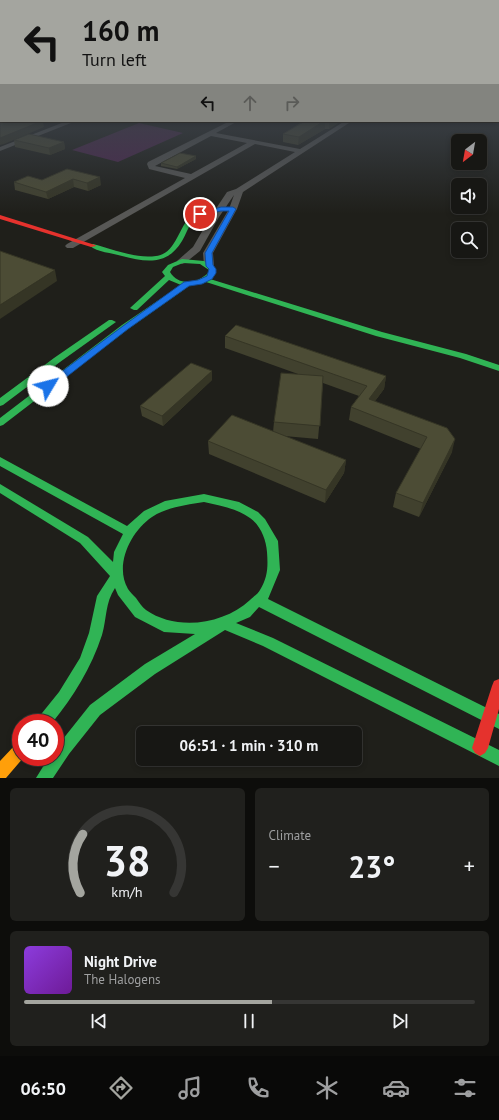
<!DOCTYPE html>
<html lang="en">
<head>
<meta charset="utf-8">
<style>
  body { margin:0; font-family:"PT Sans",sans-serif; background:#20201d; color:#f1f3f6; height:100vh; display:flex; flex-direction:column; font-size:15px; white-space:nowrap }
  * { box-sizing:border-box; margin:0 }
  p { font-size:13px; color:#9e9fa0 }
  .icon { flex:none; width:22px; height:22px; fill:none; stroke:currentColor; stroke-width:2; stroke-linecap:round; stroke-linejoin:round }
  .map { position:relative; height:778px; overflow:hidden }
  .side { display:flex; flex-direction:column; gap:10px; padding:10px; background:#0d0d0b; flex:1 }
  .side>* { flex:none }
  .banner { position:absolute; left:0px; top:0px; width:499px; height:122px; box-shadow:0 2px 6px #0003,0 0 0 1px #363634; background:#a4a59f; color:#111; overflow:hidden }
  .needle { width:26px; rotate:211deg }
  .buttons { position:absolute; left:451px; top:134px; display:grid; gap:8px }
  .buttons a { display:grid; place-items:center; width:36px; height:36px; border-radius:6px; background:#171714; box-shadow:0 2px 6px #0003,0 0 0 1px #363634; font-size:20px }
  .speed { position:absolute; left:12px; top:714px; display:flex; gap:8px; font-size:20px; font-weight:700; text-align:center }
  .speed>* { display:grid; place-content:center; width:52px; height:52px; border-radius:50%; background:#171714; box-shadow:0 2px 6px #0003,0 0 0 1px #363634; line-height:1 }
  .speed .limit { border:6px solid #d22; background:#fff; color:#111 }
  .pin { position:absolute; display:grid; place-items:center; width:34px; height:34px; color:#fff; margin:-17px; border:2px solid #fff; border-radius:50%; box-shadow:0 1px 4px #0007 }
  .me { position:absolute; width:44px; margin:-22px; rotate:53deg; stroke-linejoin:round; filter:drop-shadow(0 0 3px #0008) }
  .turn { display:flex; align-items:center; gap:14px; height:84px; padding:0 16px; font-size:18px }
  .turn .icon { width:52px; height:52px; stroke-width:2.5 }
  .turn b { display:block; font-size:28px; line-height:34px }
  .lanes { display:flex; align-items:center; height:38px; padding:0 16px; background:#0003; justify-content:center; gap:20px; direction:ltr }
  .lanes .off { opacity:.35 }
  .big { font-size:30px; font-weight:600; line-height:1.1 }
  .side .tile { flex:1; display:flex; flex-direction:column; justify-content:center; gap:6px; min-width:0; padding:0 14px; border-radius:6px; background:#20201d }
  .side .dial { align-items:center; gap:0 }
  .dial svg { height:104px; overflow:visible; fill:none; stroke:#363634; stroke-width:7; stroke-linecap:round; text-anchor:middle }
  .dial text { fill:#f1f3f6; stroke:none }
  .song { display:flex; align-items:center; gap:12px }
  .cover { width:48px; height:48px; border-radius:6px; background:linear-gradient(135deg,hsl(270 70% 55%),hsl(280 70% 35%)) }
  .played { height:4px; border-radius:2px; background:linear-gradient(90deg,#a4a59f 55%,#363634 55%) }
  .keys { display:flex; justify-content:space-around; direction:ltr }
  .heat { display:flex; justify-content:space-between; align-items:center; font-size:22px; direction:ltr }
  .side .tiles { flex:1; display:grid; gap:10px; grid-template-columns:1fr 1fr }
  .tile:last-child { grid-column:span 2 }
  .trip { position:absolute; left:136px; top:726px; width:226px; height:40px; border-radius:6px; background:#171714; box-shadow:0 2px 6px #0003,0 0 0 1px #363634; font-weight:600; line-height:40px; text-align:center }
  .dock { display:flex; height:64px; justify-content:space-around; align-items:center; background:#090908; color:#9e9fa0 }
  .dock .icon { width:28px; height:28px }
  .dock .on { color:#a4a59f }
  .dock b { font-size:18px; color:#f1f3f6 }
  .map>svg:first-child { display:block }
  .green { fill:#4e2650 }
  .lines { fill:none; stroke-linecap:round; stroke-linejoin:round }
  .street { fill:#585856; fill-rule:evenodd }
  .fast { fill:#30b455; fill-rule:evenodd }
  .slow { fill:#ff9f0a; fill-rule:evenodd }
  .jam { fill:#e5322d; fill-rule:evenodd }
  .wall { fill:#41412e }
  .shaded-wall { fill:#353525 }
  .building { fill:#4c4c35; stroke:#353525 }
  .route { fill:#1a73e8; stroke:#114b97 }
</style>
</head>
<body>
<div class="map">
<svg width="499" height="778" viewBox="0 0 499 778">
  <rect width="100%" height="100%" fill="#1f1f1a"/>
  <path class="green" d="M139 123 183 133 118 162 72 150Z"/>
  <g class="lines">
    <path class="street" d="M0 111H1V116H0Z
      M67 121H76L0 151V147Z
      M230 121H238L216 133 300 149 345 121H352L243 192 237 209 213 253 214 266 213 268 209 269 204 266 203 253 229 209 234 195 219 217 200 251 185 263 182 264 177 261 193 247 211 216 227 192 236 189 295 152 255 144 73 248H67L65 246 67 244 185 178 149 169 147 164 148 162ZM211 136 247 143 191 174 155 166Z"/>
    <path class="fast" d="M221 207 223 208V210C214 213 201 214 194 220 188 226 186 235 182 241 167 266 146 262 122 256 112 253 97 252 90 246L93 244C113 249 135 259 156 256 175 254 178 230 189 218 196 211 212 210 221 207Z
      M182 259 204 261 214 268 216 273 210 279 382 332 466 354 499 365V371L460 358 376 336 206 282 189 286 128 329 3 425 0 426V418L122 325 181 285 169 280 137 310H134L130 308 165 276 162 272 168 265ZM183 263 200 264 209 270 208 273C198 283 179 287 170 272L173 267Z
      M109 320H112L116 322 60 362 3 405 0 406V398L54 358Z
      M0 457 127 526 144 511 165 501 204 494 239 502 258 512 265 519 278 541 280 570 268 599 499 714V729L259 607 250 617 236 623 273 638 499 750V766L263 646 225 630 155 674 100 715 69 754 53 778H36L49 757H55V749L90 705 145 664 195 634 164 632 135 617 118 595 115 588C105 603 107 618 102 635 91 668 74 696 52 723H36L38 718 59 692 80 658 89 633 97 596 110 576 80 543 0 493V484L88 537 113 562 114 552 123 534 0 466ZM204 502C220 506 236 508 250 518 260 525 266 539 267 552 268 566 268 577 260 590 258 594 253 597 250 600 223 625 176 631 146 610 142 607 139 602 136 598 133 595 130 592 128 589 114 565 131 531 152 517 167 507 186 505 204 502Z"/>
    <path class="slow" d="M21 741V757H24L6 778H0V761L16 744Z"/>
    <path class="jam" d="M0 215 95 245 96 246 91 247 0 219Z
      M499 679V709L488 748 485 753 480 756 475 753 472 748 492 686 494 681Z"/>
  </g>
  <path class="wall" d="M46 121H59L54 123Z
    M302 121H341L329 129H325L298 145 283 142V134L302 122Z
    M14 140 64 142 65 149 50 155 15 147Z
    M196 159 177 169 161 166V163Z
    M67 169 101 185 88 191 74 187 48 199 15 190 14 182 42 180Z
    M225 336 386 376 384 389 375 401 452 452 419 517 393 507 396 493 421 449 349 420 351 407 359 396 323 383 318 439 284 436 346 460 344 473 325 503 209 454 208 441 273 432 274 422 298 374 225 348Z
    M212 380 163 426 142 416 140 406Z"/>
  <path class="shaded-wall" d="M42 121H43L44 127 4 144 0 145V138Z
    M324 121H325V129L298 145 299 137Z
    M329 121H341L329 129Z
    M64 142 65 149 50 155 49 148Z
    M196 156V159L177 169V167Z
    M100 177 101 185 88 191 87 183Z
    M73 179 74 187 48 199 46 192Z
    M55 270 57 281 0 319V305Z
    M212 371V380L163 426 162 416Z
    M386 376 384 389 367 412 369 399Z
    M455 439 452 452 419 517 423 503Z
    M346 460 344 473 325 503 326 490Z"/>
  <path class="building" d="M0 115H1V121H42L0 138Z
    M305 121H324L299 137 283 134Z
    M29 134 64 142 49 148 14 140Z
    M180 153 196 156 177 167 161 163Z
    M67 169 100 177 87 183 73 179 46 192 14 182 28 176 42 180Z
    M0 251 55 270 0 305Z
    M236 325 386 376 369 399 447 428 455 439 423 503 396 493 427 437 351 407 367 386 225 336Z
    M191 363 212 371 162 416 140 406Z
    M281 373 323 376 320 426 274 422Z
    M232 415 346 460 326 490 208 441Z"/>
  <linearGradient id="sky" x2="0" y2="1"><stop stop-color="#11110e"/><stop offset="0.49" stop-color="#3c4249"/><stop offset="1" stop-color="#3c4249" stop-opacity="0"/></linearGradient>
  <rect width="499" height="214" fill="url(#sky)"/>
  <path class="route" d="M221 207H233L236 209 212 253 213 265 216 269V273L212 279 202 284 189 286 128 329 51 389H45L44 386 45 384 123 326 184 282 198 280 207 276 209 269 206 266 205 253 229 211H221L200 216 197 214Z"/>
</svg>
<div class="buttons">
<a><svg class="needle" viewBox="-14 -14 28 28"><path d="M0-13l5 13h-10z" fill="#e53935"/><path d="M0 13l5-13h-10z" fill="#9e9fa0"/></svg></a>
<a><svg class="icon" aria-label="sound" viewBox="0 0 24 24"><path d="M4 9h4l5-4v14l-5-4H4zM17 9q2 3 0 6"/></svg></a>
<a><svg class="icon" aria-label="search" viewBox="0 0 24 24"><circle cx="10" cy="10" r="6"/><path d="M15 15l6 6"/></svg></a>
</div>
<div class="speed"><div class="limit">40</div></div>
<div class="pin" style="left:200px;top:214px;background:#d93025"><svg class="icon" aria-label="arrive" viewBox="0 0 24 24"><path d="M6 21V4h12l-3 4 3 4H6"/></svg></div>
<svg class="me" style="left:48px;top:386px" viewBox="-20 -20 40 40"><circle r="19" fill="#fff"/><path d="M0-13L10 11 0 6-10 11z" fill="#1a73e8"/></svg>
<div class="trip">06:51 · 1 min · 310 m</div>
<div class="banner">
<div class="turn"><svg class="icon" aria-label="left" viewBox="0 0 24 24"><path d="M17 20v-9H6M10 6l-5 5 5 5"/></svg><div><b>160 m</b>Turn left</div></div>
<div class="lanes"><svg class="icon" aria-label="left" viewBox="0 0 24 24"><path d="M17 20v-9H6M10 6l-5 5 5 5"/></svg><svg class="icon off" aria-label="ahead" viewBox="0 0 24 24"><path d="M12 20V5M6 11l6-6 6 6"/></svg><svg class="icon off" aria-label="right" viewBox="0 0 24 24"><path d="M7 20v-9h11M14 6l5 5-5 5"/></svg></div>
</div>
</div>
<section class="side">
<div class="tiles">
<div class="tile dial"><svg viewBox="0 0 100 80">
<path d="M14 69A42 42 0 1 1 86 69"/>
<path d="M14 69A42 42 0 0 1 16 24" stroke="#a4a59f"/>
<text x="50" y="56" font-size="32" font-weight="700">38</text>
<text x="50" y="72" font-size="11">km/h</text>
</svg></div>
<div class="tile"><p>Climate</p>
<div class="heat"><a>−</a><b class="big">23°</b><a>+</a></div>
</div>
<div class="tile">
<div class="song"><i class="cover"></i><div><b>Night Drive</b><p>The Halogens</p></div></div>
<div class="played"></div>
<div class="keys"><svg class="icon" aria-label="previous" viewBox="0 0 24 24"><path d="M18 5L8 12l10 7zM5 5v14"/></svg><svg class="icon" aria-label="pause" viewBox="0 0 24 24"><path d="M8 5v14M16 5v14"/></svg><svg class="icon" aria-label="next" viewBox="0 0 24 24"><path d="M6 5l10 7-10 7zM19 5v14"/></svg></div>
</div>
</div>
</section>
<nav class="dock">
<b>06:50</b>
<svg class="icon on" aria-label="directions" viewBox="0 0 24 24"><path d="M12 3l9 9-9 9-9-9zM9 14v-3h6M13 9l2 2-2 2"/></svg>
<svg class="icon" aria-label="music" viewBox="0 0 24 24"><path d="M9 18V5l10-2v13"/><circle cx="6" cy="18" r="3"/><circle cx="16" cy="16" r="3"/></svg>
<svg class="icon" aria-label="phone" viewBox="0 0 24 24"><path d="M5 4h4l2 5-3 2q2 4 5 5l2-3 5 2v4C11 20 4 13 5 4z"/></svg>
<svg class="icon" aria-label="climate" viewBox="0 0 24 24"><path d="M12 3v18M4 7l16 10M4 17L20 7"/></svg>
<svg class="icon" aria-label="car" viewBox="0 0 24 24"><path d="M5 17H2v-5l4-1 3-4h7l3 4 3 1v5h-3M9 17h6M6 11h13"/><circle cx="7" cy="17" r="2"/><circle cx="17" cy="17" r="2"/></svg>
<svg class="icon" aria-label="filters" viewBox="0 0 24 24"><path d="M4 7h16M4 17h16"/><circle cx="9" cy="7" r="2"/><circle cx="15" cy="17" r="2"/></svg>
</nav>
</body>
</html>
